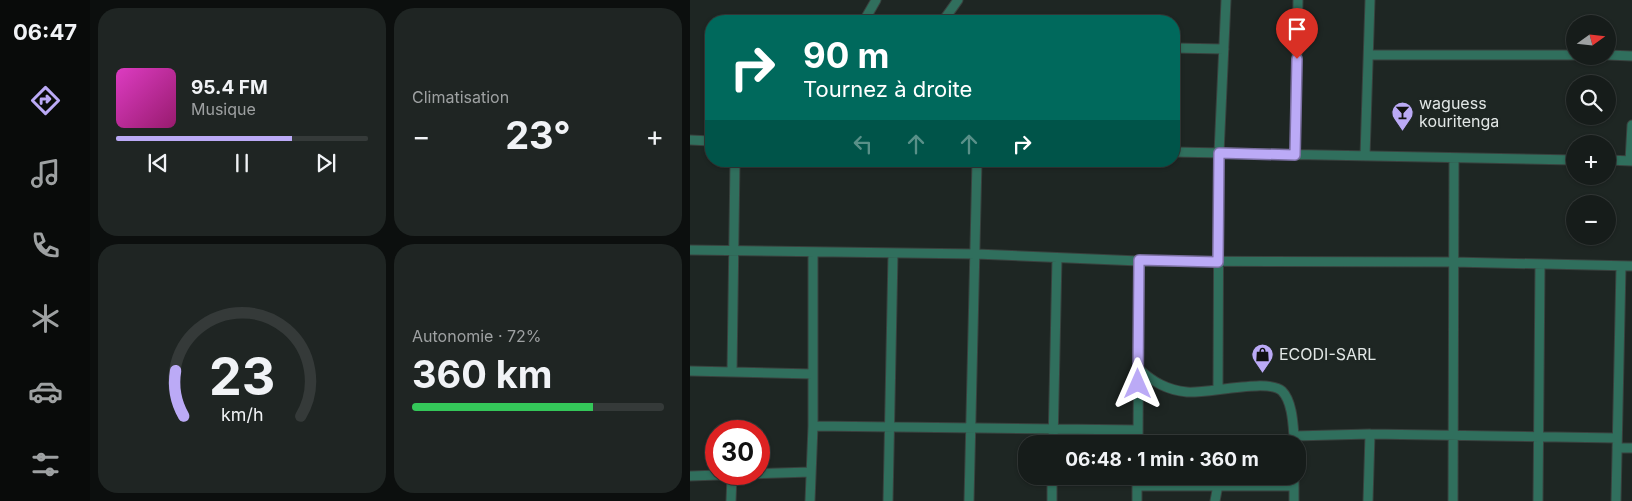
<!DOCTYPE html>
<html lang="fr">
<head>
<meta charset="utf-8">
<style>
  body { margin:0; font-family:Inter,sans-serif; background:#1f2523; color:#f1f3f6; height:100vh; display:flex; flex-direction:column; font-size:19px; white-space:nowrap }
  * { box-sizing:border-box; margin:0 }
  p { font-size:16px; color:#9ea1a2 }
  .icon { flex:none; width:28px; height:28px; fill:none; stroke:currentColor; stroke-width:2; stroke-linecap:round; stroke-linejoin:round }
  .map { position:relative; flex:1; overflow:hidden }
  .drawer { display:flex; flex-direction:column; gap:8px; padding:8px; background:#0c0f0e; width:600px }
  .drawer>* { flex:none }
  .guide { position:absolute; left:15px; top:15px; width:475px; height:152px; border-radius:20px; box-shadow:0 1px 4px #0004,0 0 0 1px #353a39; background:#00695c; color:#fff; overflow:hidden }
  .needle { width:32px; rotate:75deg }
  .controls { position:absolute; left:876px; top:15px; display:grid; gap:10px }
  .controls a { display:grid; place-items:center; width:50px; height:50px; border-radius:50%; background:#161c1a; box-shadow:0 1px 4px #0004,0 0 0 1px #353a39; font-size:25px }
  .speed { position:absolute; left:15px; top:420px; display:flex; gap:10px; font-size:25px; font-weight:700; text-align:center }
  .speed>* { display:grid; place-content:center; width:65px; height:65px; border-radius:50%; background:#161c1a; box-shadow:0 1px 4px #0004,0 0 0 1px #353a39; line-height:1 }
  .speed .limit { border:8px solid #d22; background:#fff; color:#111 }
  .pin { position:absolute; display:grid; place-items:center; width:42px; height:42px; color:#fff; margin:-51px -21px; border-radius:50% 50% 50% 0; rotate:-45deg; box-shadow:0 0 5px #0007 }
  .pin .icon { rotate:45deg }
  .me { position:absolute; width:55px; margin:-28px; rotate:0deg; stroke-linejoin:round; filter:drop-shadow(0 0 4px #0008) }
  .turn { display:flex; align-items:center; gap:18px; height:105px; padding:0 15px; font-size:22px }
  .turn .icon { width:65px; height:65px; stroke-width:2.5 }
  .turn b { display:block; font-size:35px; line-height:42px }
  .lanes { display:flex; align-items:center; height:48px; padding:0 15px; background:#0003; justify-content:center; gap:25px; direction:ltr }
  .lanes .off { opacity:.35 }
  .big { font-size:38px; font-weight:700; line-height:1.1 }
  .drawer .widget { flex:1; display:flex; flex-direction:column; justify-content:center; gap:8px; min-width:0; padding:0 18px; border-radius:20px; background:#1f2523 }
  .drawer .dial { align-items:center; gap:0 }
  .dial svg { height:130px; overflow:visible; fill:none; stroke:#353a39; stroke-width:7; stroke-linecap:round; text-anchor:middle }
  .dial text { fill:#f1f3f6; stroke:none }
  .song { display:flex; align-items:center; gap:15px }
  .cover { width:60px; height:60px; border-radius:8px; background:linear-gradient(135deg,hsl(310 70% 55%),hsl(320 70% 35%)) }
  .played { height:5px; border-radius:2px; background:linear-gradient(90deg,#bbaaf6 70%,#353a39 70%) }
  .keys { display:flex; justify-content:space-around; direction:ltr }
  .heat { display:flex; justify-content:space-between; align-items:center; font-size:28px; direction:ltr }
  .charge { height:8px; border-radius:4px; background:linear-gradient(90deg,#34c759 72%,#353a39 0) }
  .drawer .tiles { flex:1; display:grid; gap:8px; grid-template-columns:repeat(2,1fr) }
  .trip { position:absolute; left:328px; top:435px; width:288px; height:50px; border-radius:20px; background:#161c1a; box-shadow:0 1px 4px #0004,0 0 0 1px #353a39; font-weight:700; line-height:50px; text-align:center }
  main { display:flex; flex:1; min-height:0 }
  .dock { display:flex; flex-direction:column; width:90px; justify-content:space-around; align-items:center; background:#090b0a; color:#9ea1a2 }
  .dock .icon { width:35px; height:35px }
  .dock .selected { color:#bbaaf6 }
  .dock b { font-size:22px; color:#f1f3f6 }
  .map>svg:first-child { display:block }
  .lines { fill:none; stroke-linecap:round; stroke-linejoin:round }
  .minor-casing { stroke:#39413e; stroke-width:11 }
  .minor { stroke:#306f5d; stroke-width:9 }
  .route-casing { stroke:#7a6ea0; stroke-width:12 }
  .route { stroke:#bbaaf6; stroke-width:9 }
  .labels { text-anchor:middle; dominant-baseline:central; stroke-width:5; stroke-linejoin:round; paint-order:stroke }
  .poi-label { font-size:16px; fill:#e2e7e6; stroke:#1e2623; text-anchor:start }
</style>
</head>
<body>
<main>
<nav class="dock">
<b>06:47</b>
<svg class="icon selected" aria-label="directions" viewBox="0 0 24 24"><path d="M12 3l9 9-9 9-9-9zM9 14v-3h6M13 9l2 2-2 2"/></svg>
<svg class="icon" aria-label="music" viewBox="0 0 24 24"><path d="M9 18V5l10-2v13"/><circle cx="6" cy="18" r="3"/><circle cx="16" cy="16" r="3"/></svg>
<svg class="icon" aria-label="phone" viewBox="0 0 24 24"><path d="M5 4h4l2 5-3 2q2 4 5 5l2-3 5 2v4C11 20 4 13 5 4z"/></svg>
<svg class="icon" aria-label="climate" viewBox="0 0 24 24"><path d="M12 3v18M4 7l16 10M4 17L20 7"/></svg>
<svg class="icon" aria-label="car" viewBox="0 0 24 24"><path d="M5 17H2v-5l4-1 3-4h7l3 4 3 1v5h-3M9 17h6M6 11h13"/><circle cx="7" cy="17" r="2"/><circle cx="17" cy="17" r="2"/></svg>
<svg class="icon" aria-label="filters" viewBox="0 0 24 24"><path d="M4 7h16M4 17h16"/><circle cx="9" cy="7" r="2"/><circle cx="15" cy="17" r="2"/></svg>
</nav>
<section class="drawer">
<div class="tiles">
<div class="widget">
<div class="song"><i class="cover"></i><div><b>95.4 FM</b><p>Musique</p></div></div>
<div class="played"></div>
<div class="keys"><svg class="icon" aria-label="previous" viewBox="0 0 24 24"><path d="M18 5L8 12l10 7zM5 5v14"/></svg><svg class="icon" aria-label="pause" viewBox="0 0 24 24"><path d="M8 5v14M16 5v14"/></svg><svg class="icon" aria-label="next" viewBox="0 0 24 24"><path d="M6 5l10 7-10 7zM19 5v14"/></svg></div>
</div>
<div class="widget"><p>Climatisation</p>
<div class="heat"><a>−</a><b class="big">23°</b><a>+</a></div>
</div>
<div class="widget dial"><svg viewBox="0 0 100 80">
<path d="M14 69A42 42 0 1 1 86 69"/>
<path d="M14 69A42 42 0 0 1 9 41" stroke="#bbaaf6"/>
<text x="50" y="56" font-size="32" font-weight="700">23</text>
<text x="50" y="72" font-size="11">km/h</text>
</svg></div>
<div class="widget"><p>Autonomie · 72%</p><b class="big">360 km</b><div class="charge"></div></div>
</div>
</section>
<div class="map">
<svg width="942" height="501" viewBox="0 0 942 501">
  <rect width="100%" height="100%" fill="#1e2623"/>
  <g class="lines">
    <defs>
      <path id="minor" d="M174 21 186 0
        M253 21 268 0
        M484 48 534 49
        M679 55H885
        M918 55 942 56
        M0 140 21 141
        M484 152 885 160
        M605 155 608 0
        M675 156 680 0
        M918 160 942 161
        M940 161 942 125
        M0 250 286 254 449 261 763 262 942 266
        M449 369C463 382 477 390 497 392 516 394 579 378 592 391 602 401 603 423 604 436L680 434 927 438
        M0 371 123 374
        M42 372 45 161
        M528 388 529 153 536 0
        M123 426 448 430
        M363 444 367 258
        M448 444 449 261
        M927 448H942
        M0 476 121 472
        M447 486H604
        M41 501 42 475
        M120 501 123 426V252
        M198 501 203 254
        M279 501 287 161
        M362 501V476
        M447 501V476
        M525 501 528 485
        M604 501V476
        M678 501 680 434
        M763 501 764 158
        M848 501 850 264
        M926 501 931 266"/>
    </defs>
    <use href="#minor" class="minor-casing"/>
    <use href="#minor" class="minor"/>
  </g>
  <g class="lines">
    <defs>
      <path id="route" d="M448 384 449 260 528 262 529 153 605 155 607 59"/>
    </defs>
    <use href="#route" class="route-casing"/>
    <use href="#route" class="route"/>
  </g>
  <defs>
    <symbol id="bar-pin" viewBox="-11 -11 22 30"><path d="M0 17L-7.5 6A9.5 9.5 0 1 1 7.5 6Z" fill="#bbaaf6" stroke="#1e2623"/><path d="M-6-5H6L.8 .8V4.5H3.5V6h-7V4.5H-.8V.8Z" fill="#111"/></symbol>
    <symbol id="shop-pin" viewBox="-11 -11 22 30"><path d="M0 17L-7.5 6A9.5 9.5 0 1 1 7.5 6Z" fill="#bbaaf6" stroke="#1e2623"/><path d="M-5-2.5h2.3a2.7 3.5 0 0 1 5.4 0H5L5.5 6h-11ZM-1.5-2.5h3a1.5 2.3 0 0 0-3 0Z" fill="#111"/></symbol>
  </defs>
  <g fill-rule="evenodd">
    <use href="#bar-pin" x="700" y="100" width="25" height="34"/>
    <use href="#shop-pin" x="560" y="342" width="25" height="34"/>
  </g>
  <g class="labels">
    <g class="poi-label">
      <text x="729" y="103">waguess<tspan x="729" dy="18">kouritenga</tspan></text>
      <text x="589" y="354">ECODI-SARL</text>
    </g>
  </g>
</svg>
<div class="controls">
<a><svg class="needle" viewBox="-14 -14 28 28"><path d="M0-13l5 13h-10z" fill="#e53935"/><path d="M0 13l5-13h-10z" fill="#9ea1a2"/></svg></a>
<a><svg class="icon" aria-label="search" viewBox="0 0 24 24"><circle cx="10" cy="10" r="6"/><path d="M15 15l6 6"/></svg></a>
<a>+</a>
<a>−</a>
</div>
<div class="speed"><div class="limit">30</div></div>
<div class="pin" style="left:607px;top:59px;background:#d93025"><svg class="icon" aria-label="arrive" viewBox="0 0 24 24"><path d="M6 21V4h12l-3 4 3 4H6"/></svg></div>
<svg class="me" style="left:448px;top:384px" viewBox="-20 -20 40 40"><path d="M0-17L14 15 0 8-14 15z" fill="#bbaaf6" stroke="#fff" stroke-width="4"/></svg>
<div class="trip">06:48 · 1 min · 360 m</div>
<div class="guide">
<div class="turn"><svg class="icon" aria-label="right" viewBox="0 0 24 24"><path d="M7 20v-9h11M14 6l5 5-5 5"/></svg><div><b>90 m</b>Tournez à droite</div></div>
<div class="lanes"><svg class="icon off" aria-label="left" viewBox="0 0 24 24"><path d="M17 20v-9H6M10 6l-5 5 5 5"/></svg><svg class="icon off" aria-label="ahead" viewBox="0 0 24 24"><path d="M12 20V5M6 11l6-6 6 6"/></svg><svg class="icon off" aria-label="ahead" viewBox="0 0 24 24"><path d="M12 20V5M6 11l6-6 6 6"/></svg><svg class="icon" aria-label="right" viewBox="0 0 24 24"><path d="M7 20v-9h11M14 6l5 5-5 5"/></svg></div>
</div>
</div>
</main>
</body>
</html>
